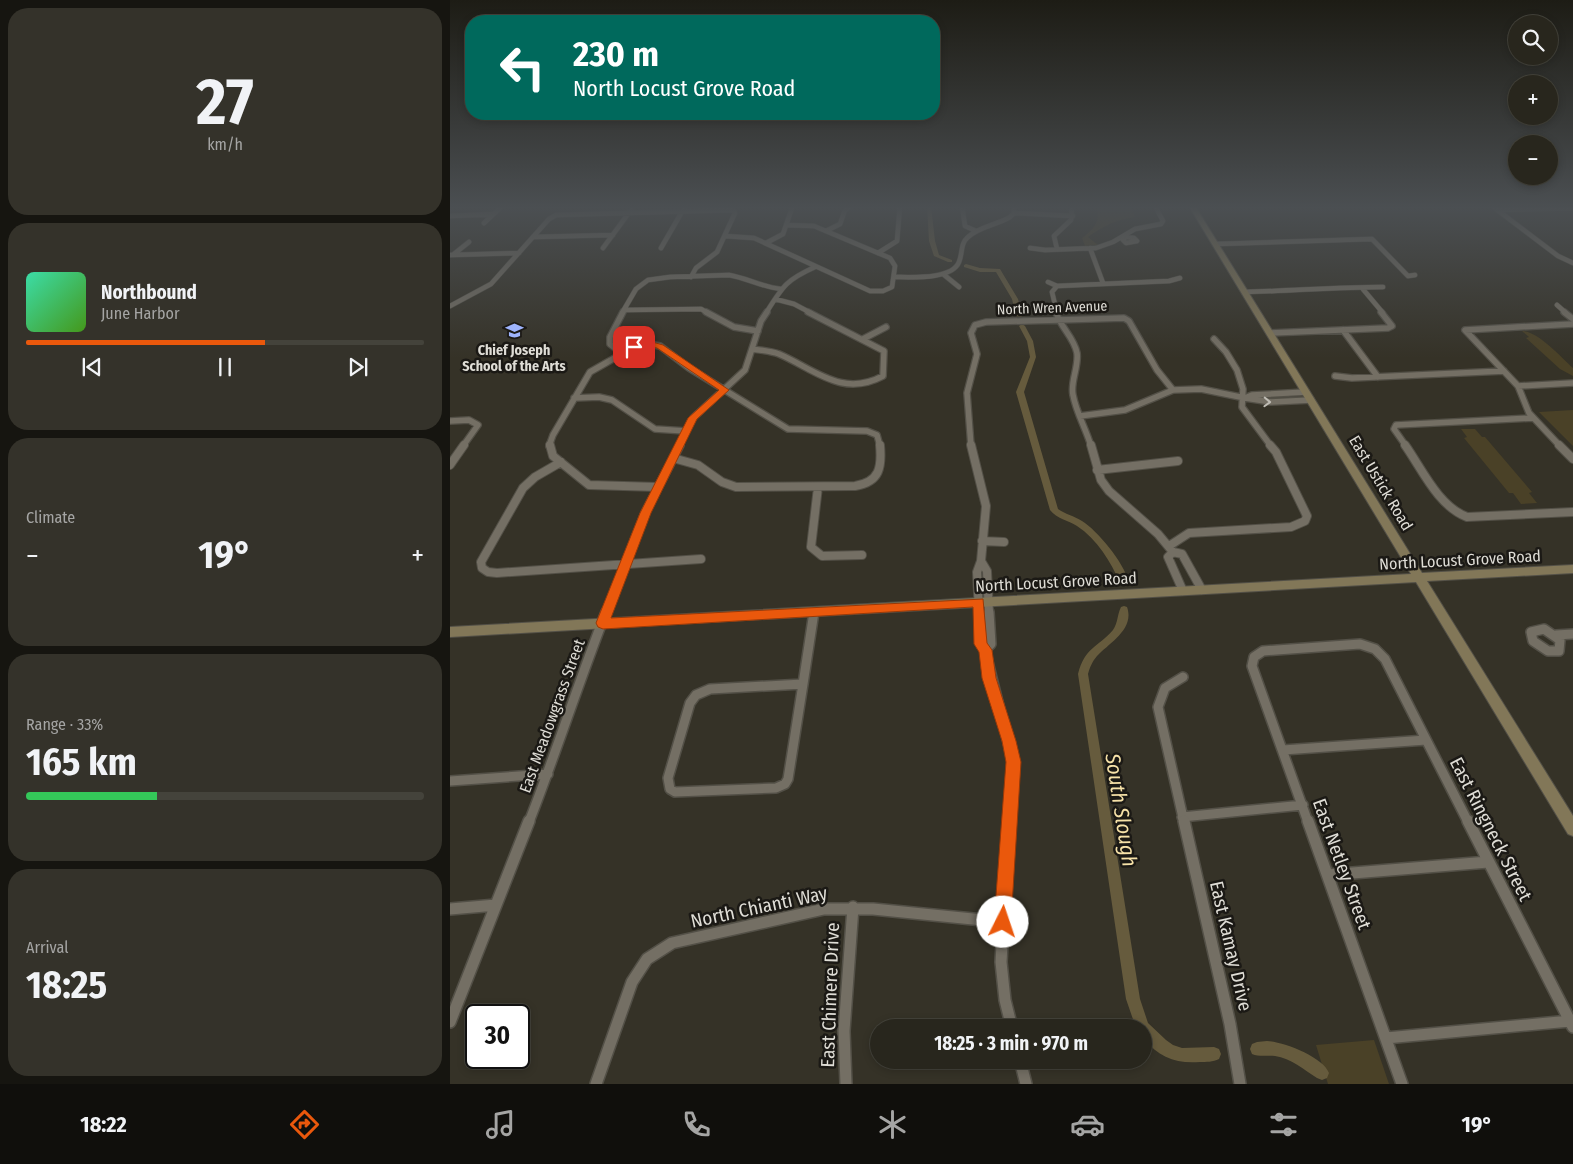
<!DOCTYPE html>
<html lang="en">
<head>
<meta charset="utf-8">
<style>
  body { margin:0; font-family:"Fira Sans Condensed",sans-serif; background:#34322a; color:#f1f3f6; height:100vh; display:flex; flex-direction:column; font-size:19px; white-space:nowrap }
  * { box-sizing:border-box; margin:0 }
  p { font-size:16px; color:#a5a5a4 }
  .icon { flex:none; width:28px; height:28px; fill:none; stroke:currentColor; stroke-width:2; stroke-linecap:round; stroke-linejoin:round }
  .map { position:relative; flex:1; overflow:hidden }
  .sheet { display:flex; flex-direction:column; gap:8px; padding:8px; background:#161510; width:450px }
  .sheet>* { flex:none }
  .hud { position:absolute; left:15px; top:15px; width:475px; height:105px; border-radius:20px; box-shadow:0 2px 8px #0003,0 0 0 1px #44433b; background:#00695c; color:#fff; overflow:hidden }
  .tools { position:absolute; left:1058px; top:15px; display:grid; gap:10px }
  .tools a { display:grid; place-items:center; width:50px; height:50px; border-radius:50%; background:#28261d; box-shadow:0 2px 8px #0003,0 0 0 1px #44433b; font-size:25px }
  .speed { position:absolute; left:15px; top:1004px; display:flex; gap:10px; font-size:25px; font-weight:700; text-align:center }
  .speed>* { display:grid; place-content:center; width:65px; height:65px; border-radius:50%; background:#28261d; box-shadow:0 2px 8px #0003,0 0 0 1px #44433b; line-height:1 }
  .speed .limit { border:2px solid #111; border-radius:8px; background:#fff; color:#111 }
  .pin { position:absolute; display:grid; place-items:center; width:42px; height:42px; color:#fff; margin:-21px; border-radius:10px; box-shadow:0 2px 8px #0006 }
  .me { position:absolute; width:55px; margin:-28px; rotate:4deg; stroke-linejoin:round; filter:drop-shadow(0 0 4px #0008) }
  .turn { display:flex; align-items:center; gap:18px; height:105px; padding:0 25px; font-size:22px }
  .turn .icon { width:65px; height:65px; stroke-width:2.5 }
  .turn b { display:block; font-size:35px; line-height:42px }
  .big { font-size:38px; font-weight:700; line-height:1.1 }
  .sheet .card { flex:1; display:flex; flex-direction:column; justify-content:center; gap:8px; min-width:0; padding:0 18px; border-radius:20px; background:#34322a }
  .sheet .dial { align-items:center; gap:0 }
  .dial b { font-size:65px; line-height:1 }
  .song { display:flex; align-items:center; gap:15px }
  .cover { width:60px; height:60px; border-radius:8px; background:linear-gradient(135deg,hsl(160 70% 55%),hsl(100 70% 35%)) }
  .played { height:5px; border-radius:2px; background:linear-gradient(90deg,#ea580c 60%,#44433b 60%) }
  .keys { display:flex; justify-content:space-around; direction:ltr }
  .heat { display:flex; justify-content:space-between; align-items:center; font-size:28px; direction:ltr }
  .charge { height:8px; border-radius:4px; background:linear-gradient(90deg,#34c759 33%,#44433b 0) }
  .trip { position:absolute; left:420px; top:1019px; width:282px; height:50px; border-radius:25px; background:#28261d; box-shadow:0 2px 8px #0003,0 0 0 1px #44433b; font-weight:700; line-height:50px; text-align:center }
  .dock { display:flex; height:80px; justify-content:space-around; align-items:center; background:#100f0c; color:#a5a5a4 }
  .dock .icon { width:35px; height:35px }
  .dock .on { color:#ea580c }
  .dock b { font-size:22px; color:#f1f3f6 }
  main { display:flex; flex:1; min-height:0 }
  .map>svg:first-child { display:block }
  .green { fill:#4a4127 }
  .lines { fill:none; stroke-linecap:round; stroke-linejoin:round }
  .canal { fill:#665b3d; fill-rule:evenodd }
  .street-far4-casing { stroke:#535047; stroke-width:5.5 }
  .street-far3-casing { stroke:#535047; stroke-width:8 }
  .street-far2-casing { stroke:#535047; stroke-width:10 }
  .street-far1-casing { stroke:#535047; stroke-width:12 }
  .street-casing { stroke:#535047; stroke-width:14 }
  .secondary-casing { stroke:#535047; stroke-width:2 }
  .street-far4 { stroke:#746f64; stroke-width:4.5 }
  .street-far3 { stroke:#746f64; stroke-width:5.5 }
  .street-far2 { stroke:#746f64; stroke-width:8 }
  .street-far1 { stroke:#746f64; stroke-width:9 }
  .street { stroke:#746f64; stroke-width:11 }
  .secondary { fill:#827758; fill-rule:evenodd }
  .oneway { stroke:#bfbcb4 }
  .route { fill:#ea580c; stroke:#983908 }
  .labels { text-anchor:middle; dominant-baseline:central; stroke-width:5; stroke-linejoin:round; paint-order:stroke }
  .far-street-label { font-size:14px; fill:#dfddd6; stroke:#1b1915 }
  .far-poi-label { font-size:14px; font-weight:bold; fill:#dfddd6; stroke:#1b1915 }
  .street-label { font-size:16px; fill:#dfddd6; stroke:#1b1915 }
  .near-street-label { font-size:19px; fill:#dfddd6; stroke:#1b1915 }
  .near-water-label { font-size:21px; font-style:italic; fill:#f7e2a8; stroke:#1b1915 }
</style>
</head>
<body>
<main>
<section class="sheet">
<div class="card dial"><b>27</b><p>km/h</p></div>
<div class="card">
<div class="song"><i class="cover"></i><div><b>Northbound</b><p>June Harbor</p></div></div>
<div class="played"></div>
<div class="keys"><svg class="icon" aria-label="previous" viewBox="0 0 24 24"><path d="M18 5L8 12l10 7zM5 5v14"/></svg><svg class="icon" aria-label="pause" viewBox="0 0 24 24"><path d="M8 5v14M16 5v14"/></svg><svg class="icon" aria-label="next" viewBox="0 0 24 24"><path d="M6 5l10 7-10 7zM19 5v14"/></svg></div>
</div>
<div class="card"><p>Climate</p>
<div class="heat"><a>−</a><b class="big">19°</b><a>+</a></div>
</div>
<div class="card"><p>Range · 33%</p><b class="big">165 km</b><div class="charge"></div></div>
<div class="card"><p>Arrival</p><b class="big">18:25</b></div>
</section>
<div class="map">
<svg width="1123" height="1084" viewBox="0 0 1123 1084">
  <rect width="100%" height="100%" fill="#353227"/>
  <path class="green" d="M646 206H693H681L685 217C666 220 653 226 638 237L648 245 635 246 632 238C643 230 652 220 646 206Z
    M1072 331C1088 331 1111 357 1123 368V376L1110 369 1076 338 1079 337Z
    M1123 410V446L1089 412Z
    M1011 429H1025L1032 437H1035L1082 492 1079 493 1087 503 1071 504 1063 493H1059L1014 438 1017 437Z
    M924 1040 939 1084H878L866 1045Z"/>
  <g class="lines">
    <path class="canal" d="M477 206H481L485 241 489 255 502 260V262H498L484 256 479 241Z
      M516 264 530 268 550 269 568 299 572 316 571 317 566 316 562 299 546 272H530L514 267V265Z
      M572 324 575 326 583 341 586 357 574 392 608 509C615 514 624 516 632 521 647 530 674 563 678 580L676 583H670C661 562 647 539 627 526 618 520 607 519 600 510L566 392 580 357 577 341 569 326Z
      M674 606 677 607C685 629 659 643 647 656 642 662 640 667 638 674L690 999 698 1023 716 1040 723 1045 732 1048 764 1047 769 1049 771 1054 769 1059C763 1062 756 1062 750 1062 726 1064 709 1057 694 1039V1028H686L676 999 628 674C635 647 647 648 663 630 668 623 667 615 671 607Z
      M817 1041C834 1042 873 1057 879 1073L877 1078 872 1080 867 1078C854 1070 841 1058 825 1056 817 1055 809 1057 802 1054L800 1049 802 1044 807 1042Z"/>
    <defs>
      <path id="street-far4" d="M512 206 515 226 526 231
        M1042 206 1108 256 1123 263
        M1048 210 1123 208
        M564 213 623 216
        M0 216 43 214
        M34 223 50 208
        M376 231 390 224 395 210 402 206
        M275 236 304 238 420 291H433L442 287 445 266 440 258 364 226 336 225
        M83 237 163 235
        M676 237 684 238 687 241 676 243 673 240Z
        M316 243 333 234 342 208
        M766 244 922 239 958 276 965 275
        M153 248 181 210
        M211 248 233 210
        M580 248 595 250 646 248 663 242 685 229 711 224 713 221 705 206
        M640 248 653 283
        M607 249 604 236 621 220 622 206
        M428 253 447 241 450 206
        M4 254 19 242
        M0 255 69 253
        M493 274 509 287
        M444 277C461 277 502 280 509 262 513 252 510 244 518 237 530 226 547 225 560 217L564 213V206
        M598 282 607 286 719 281 730 278
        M912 288 933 313
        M795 292C841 291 887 287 933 287
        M325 299 344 304 361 313
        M1107 305 1116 313
        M0 306 41 284 99 219 106 215 283 210 285 213 267 252 246 268 241 277
        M175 310 251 309 258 313
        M172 313 186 289 198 280 220 277 279 275C297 278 312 287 331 289
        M316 313C333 286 336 280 365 267
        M607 313 602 292 607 286"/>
      <path id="street-far3" d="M256 312 284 327 308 331
        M606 312C610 327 624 337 627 353 629 367 620 382 623 395 626 412 636 429 641 446
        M1114 312 1123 319
        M893 330 928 377
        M820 333 938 328 942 326 931 312
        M413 339 436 327
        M764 339 776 352 787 370 793 389 792 407 821 446
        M302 349C311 350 321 351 329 354 364 369 392 398 433 376L434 351 358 312
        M171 353 160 344V337L173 312
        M885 376 902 378 1054 371
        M1068 386 1123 383
        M856 392 802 395 795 398 821 402 861 400
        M124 398 149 397 162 400 205 429 236 431
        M630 416 675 410 723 390 751 389 795 398
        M0 421 19 420 28 425 13 446
        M99 446 103 435 140 372 184 347 199 344 210 346 239 368 338 429 417 431 427 435 430 446
        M229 446 243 418 295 370 311 321 317 312
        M521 446 517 393 527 354 521 333 525 325 536 322 674 318 679 321 707 370 723 390
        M956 446 944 429 946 425 1083 418
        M1110 446 1079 413 1068 386 1015 330 1123 324"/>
      <path id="street-far2" d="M100 445 103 456 139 485 208 487
        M521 445 536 506 531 561
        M641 445 651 480 659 491 708 534 723 552
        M955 445C972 469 988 506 1017 517L1123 512
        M1109 445 1123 459
        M223 458 248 465 272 482 286 487 405 486C430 482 432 467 430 445
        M111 462 85 477 73 488 31 562 32 568 38 572 47 573 251 559
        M0 465 14 445
        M647 470 728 461
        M368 487 361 547 372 556 412 555
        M532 541 554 542
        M719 546 739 533 841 527 855 521 857 516 826 452 820 445
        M733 591 718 557 723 552 732 554 752 590
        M156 613 195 513 230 445
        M529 613 527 572 531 561 537 571 539 613"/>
      <path id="street-far1" d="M529 612 531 644 535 650 541 644 539 612
        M1094 629 1110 640 1109 651H1098L1083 641 1081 632Z
        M1106 635 1123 634
        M535 650 563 762 559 822
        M733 677 715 688 708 707 734 822
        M353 684 338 779 335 784 326 788 225 792 220 789 218 778 240 703 246 695 260 689Z
        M353 684 364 612
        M833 750 976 740
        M0 781 98 774
        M732 817 853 805
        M79 822C106 753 129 681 156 612
        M858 822 802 666 804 657 813 651 910 644 925 649 935 659 1018 822"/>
      <path id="street" d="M559 821 551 962 555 1000 562 1028
        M734 821 780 1024 790 1084
        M858 821 952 1084
        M1018 821 1123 1027
        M878 875 1038 862
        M0 909 46 905
        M0 1022 79 821
        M936 1038 1120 1021
        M570 1060 576 1084
        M146 1084 182 982 197 959 222 943 374 909H423L553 922
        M396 1084 394 1031 403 907"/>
      <path id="secondary" d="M739 206H745L972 573 1123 565V573L977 581 1123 816V836L1118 834 966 582 0 637V627L961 574Z"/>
    </defs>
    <use href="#street-far4" class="street-far4-casing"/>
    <use href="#street-far3" class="street-far3-casing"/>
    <use href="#street-far2" class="street-far2-casing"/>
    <use href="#street-far1" class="street-far1-casing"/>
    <use href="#street" class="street-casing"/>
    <use href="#secondary" class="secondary-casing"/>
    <use href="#street-far4" class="street-far4"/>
    <use href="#street-far3" class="street-far3"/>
    <use href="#street-far2" class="street-far2"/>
    <use href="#street-far1" class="street-far1"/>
    <use href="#street" class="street"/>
    <use href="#secondary" class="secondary"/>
  </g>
  <defs><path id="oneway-chevron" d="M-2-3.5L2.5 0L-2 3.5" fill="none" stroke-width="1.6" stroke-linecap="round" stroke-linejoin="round" transform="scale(1.25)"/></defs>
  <use class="oneway" href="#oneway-chevron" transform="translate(817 402) rotate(2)"/>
  <linearGradient id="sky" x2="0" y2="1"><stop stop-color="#1d1c15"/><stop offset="0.58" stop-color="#4b4f52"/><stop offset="1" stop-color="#4b4f52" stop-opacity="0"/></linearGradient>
  <rect width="1123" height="358" fill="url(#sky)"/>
  <path class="route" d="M199 341 213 345 279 390 247 419 201 513 161 618 533 599 537 643 542 650 546 678 566 741 571 762 561 922 559 928 553 931 547 928 544 922 556 762 552 741 532 678 529 652 524 644 523 607 153 629 148 627 146 623 190 513 238 418 269 390 207 348 199 347 184 350 180 347Z"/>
  <defs>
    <symbol id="school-bare" viewBox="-9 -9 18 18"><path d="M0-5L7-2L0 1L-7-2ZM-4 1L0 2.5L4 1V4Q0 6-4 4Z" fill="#9eb4fd" stroke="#1b1915" stroke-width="2.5" paint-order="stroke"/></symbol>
  </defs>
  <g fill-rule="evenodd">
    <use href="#school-bare" x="52" y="318" width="25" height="25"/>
  </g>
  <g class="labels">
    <g class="far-street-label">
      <text transform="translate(602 308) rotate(-2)">North Wren Avenue</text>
    </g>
    <g class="far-poi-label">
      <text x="64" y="350">Chief Joseph<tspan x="64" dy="16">School of the Arts</tspan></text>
    </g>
    <g class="street-label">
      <text transform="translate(931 483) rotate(59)">East Ustick Road</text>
      <text transform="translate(1010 560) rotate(-3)">North Locust Grove Road</text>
      <text transform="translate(606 582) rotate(-3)">North Locust Grove Road</text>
      <text transform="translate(102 716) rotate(-70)">East Meadowgrass Street</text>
    </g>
    <g class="near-street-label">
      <text transform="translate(1041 829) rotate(63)">East Ringneck Street</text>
      <text transform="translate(892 864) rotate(70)">East Netley Street</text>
      <text transform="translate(309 907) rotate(-12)">North Chianti Way</text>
      <text transform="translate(781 946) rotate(77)">East Kamay Drive</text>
      <text transform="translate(380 995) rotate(-88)">East Chimere Drive</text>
    </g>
    <g class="near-water-label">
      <text transform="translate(671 810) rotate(81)">South Slough</text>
    </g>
  </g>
</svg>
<div class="tools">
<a><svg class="icon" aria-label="search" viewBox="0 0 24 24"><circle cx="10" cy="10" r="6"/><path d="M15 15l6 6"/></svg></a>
<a>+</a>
<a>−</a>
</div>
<div class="speed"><div class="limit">30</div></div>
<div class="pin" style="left:184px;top:347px;background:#d93025"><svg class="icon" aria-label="arrive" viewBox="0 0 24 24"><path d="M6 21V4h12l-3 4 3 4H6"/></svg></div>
<svg class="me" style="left:553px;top:922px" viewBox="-20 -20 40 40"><circle r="19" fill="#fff"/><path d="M0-13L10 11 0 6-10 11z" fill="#ea580c"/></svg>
<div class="trip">18:25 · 3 min · 970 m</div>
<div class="hud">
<div class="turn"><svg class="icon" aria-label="left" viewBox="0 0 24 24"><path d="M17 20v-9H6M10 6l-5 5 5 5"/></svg><div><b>230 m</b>North Locust Grove Road</div></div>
</div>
</div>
</main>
<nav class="dock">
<b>18:22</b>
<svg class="icon on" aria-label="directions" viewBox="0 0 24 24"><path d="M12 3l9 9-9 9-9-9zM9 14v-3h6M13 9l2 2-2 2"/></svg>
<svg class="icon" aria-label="music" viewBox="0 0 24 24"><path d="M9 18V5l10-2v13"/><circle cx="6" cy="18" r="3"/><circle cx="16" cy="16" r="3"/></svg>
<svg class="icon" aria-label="phone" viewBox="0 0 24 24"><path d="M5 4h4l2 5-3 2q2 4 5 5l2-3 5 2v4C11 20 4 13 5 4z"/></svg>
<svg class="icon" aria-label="climate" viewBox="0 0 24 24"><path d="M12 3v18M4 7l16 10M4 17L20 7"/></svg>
<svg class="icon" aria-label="car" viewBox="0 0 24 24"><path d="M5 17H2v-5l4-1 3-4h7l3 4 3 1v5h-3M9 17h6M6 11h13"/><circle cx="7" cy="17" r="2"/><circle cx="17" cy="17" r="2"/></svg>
<svg class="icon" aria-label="filters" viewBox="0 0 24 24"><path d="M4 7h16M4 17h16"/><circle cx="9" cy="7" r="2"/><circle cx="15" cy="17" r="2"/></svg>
<b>19°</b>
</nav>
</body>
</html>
